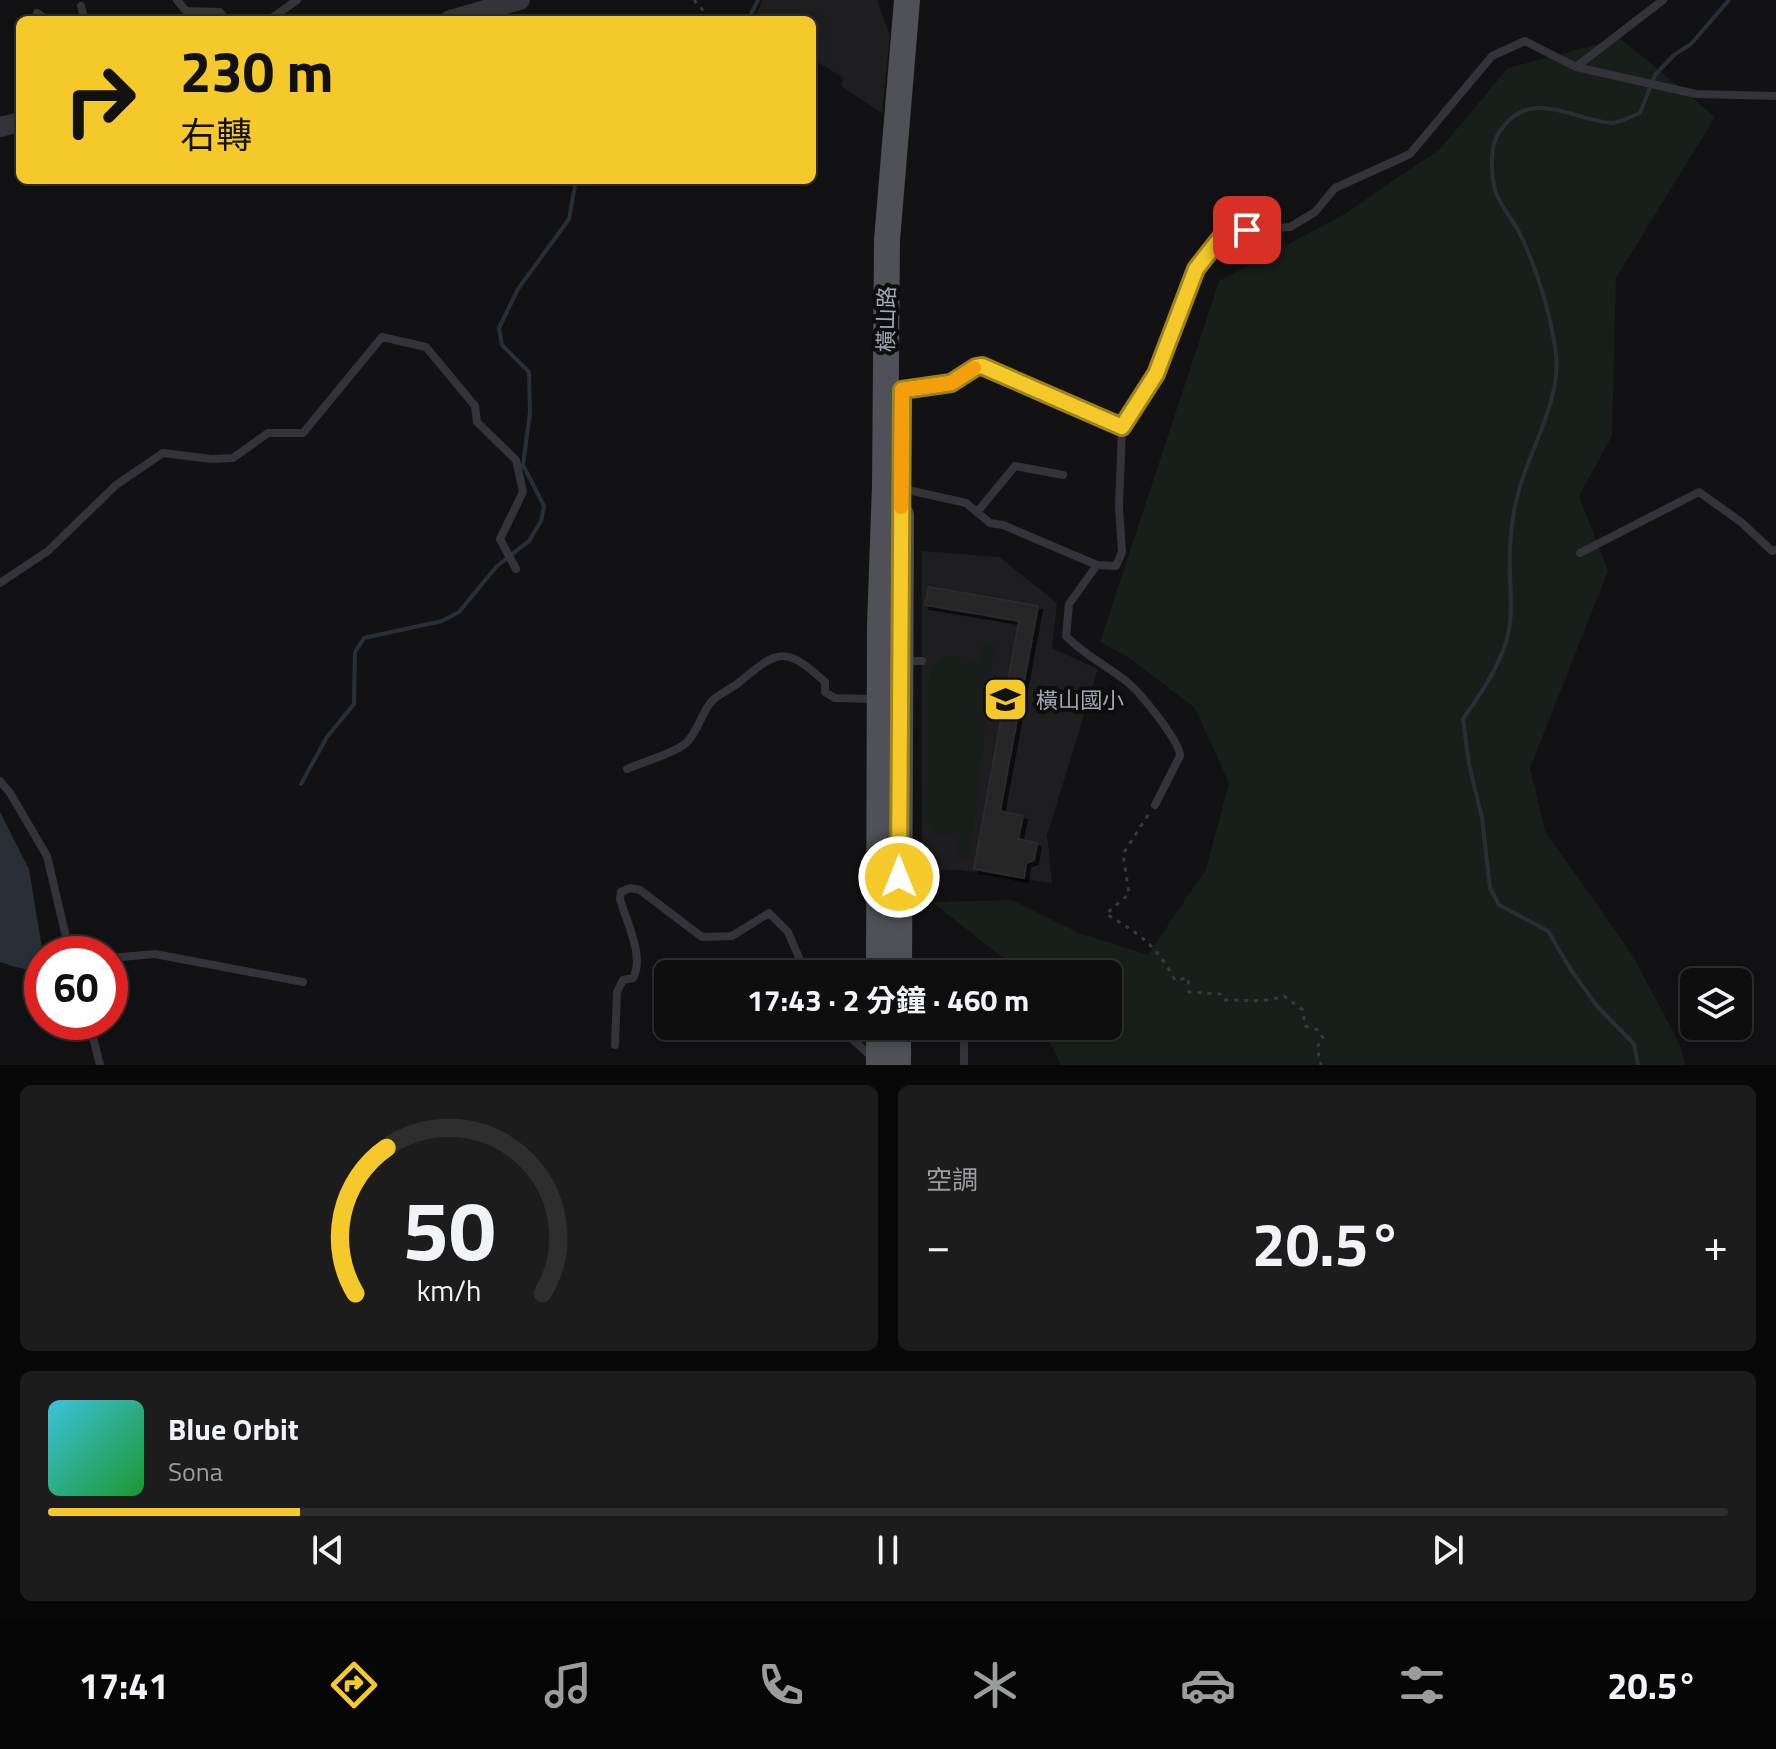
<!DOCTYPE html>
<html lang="zh-TW">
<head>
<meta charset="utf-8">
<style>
  body { margin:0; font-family:"Titillium Web","Noto Sans TC",sans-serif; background:#1c1c1d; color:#f1f3f6; height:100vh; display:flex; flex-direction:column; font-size:30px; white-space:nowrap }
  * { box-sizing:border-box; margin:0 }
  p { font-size:26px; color:#9b9c9e }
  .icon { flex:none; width:44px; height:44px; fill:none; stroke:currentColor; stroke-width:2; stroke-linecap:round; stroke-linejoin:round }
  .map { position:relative; height:1065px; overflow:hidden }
  .panel { display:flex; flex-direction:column; gap:20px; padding:20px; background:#080808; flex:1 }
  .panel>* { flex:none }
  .guide { position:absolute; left:16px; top:16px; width:800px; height:168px; border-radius:12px; box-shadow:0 4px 12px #0003,0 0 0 2px #2e2e2f; background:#f4c929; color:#111; overflow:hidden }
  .fabs { position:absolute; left:1680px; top:968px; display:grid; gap:16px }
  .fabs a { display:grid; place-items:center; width:72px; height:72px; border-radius:12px; background:#0e0e0f; box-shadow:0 4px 12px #0003,0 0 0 2px #2e2e2f; font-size:40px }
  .speed { position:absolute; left:24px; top:936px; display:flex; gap:16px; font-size:40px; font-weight:700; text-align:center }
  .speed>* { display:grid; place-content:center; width:104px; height:104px; border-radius:50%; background:#0e0e0f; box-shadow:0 4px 12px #0003,0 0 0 2px #2e2e2f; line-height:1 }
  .speed .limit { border:12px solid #d22; background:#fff; color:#111 }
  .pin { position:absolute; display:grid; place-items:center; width:68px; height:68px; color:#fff; margin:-34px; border-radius:16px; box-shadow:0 4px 12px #0006 }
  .me { position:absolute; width:88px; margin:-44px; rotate:0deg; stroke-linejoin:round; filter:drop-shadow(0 0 6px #0008) }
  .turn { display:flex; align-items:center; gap:28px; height:168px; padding:0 32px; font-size:36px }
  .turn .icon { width:104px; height:104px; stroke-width:2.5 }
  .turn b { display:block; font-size:56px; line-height:68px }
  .big { font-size:60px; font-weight:700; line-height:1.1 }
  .panel .card { flex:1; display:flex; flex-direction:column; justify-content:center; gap:12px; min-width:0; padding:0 28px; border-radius:12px; background:#1c1c1d }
  .panel .dial { align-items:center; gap:0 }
  .dial svg { height:208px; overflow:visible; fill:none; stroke:#2e2e2f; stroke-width:7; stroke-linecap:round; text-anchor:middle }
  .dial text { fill:#f1f3f6; stroke:none }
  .song { display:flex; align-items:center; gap:24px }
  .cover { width:96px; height:96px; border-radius:12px; background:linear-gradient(135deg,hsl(190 70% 55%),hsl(130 70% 35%)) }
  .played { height:8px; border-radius:4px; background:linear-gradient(90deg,#f4c929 15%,#2e2e2f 15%) }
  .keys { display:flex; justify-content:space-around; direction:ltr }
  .heat { display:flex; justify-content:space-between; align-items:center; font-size:44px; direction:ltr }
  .panel .tiles { flex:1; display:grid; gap:20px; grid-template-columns:1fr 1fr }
  .card:last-child { grid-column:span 2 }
  .trip { position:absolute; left:654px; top:960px; width:468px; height:80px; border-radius:12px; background:#0e0e0f; box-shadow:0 4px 12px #0003,0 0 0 2px #2e2e2f; font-weight:700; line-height:80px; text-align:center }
  .menu { display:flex; height:128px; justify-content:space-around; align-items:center; background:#060606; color:#9b9c9e }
  .menu .icon { width:56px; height:56px }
  .menu .current { color:#f4c929 }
  .menu b { font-size:36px; color:#f1f3f6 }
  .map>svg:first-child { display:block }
  .built { fill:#1e1e21 }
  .green { fill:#181e1a }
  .water { fill:#282f37 }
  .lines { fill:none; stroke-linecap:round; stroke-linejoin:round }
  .stream { stroke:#282f37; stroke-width:4 }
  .building { fill:#252528; stroke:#2c2c30; stroke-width:2; filter:url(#shadow) }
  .path { stroke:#393a40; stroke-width:3; stroke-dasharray:4 6; stroke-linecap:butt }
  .service { stroke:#333339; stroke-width:8 }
  .tertiary { stroke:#333339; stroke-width:20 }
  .primary { stroke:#4f5058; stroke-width:26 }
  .route-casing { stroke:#9f831b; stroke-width:20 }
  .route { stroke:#f4c929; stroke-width:14 }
  .slow { stroke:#f59e0b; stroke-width:14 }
  .labels { text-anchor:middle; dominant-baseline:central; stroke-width:8; stroke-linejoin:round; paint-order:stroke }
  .street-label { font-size:22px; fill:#a3a6b4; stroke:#0d0d0e }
  .poi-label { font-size:22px; fill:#a3a6b4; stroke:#0d0d0e; text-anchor:start }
</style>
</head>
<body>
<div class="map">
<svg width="1776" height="1065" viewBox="0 0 1776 1065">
  <defs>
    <filter id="shadow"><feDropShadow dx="4" dy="4" stdDeviation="0" flood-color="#0009"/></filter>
  </defs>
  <rect width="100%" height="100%" fill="#121214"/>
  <path class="built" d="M762 0H877L890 36 882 113 841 86 844 78 812 59V20H755Z
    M922 551 999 557 1057 603 1052 648 1098 669 1047 836 1052 883 960 870H922Z"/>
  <path class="green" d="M1620 38 1715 117 1616 278 1612 436 1579 496 1608 571 1530 768 1545 831 1633 956 1681 1047 1685 1065H1061L1042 1026H1108V974H1017L1012 965 932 902 1012 900 1079 933 1148 955 1206 869 1229 783 1195 708 1128 657 1100 642 1219 281 1343 215 1440 149 1508 68Z
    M983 643 994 646 970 858 957 857 960 831 944 836 936 833 924 821 930 673C942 650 961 654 979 667Z"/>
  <path class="water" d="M0 812 29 869 43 954 42 965C30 974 13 966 0 962Z"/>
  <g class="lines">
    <path class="stream" d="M748 20 758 0
      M301 784 327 737 354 704 355 652 364 638 442 621 459 612 496 567 529 541 541 521 544 506 523 465 530 412 529 372 502 345 499 328 518 289 569 219 576 180
      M1638 1065 1634 1044 1597 1006 1571 970 1548 931 1499 905 1490 888 1482 818 1469 764 1463 719C1479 696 1496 672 1505 645 1516 614 1508 581 1510 549 1511 531 1513 511 1518 494 1529 449 1561 403 1556 354 1551 314 1537 269 1519 232 1512 218 1499 205 1495 190 1491 173 1489 146 1500 131 1530 86 1572 120 1611 123 1620 123 1632 116 1640 113L1655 75 1674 55 1691 44 1729 0"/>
  </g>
  <path class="building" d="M929 587 1038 606 1000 811 1023 816 1018 839 1037 843 1034 860 1026 863 1024 878 974 869 1019 621 925 605Z"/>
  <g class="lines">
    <path class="path" d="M694 0 712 20
      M1148 815 1123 854 1129 894 1106 914C1140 934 1156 945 1175 980L1188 978 1189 992 1220 994 1224 1000C1245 1000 1265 1003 1284 996L1303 1010 1305 1026 1319 1030 1323 1038 1317 1047 1321 1065"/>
    <path class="service" d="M177 0 186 11 220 12 226 20
      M81 6 85 20
      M37 13 47 20
      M269 20 297 0
      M1576 67 1663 0
      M889 389C909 390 935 390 954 381 964 377 971 367 982 366L1074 404 1122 427
      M890 486 966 503 990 523 1003 525 1097 565 1116 566 1122 552 1119 507 1122 427 1156 374 1196 269 1225 232 1290 227 1315 212 1335 188 1410 154 1492 56 1525 41 1576 67 1696 94 1776 96
      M978 511 1015 466 1063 475
      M1580 553 1699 492 1741 522 1772 551 1776 550
      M1097 565 1069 604 1066 636C1084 655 1106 665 1126 681 1139 691 1180 741 1180 756L1155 805
      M0 583 48 551 116 485 163 453 211 459 233 458 268 433H303L382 337 426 347 475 406 477 422 516 460 523 492 500 539 516 569
      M905 661H922
      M627 769C643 762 672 754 685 744 697 734 701 714 711 702 718 694 729 690 737 684 777 651 784 644 825 682V692L835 698 874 699
      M0 781 10 793 47 856 70 954
      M110 958 155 954 303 982
      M89 1022 100 1065
      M838 1026 873 1058
      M615 1045 617 992 623 980 633 978C645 957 626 921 620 899L621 892 630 888 640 890 702 937 732 936 769 913 788 932 806 974
      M964 1065V1026"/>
    <path class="tertiary" d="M450 20 520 0
      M0 127 20 122"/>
    <path class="primary" d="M879 974 880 625 885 485 887 240 907 0
      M899 974 901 515
      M879 1065V1026
      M898 1065V1026"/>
  </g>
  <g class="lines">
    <defs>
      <path id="route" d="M899 877 902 390 951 383 976 367 982 366 1122 427 1156 374 1196 269 1225 232 1247 230"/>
    </defs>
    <use href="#route" class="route-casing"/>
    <use href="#route" class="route"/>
    <path class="slow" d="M901 507 902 390 951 383 974 368"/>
  </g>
  <defs>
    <symbol id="school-square" viewBox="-11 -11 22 22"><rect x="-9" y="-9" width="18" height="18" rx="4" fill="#f4c929" stroke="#0d0d0e"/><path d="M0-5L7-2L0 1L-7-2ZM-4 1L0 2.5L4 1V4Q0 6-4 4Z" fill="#111"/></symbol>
  </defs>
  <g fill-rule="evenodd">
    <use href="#school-square" x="980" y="674" width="51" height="51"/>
  </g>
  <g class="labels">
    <g class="street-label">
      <text transform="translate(886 319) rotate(-89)">橫山路</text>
    </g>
    <g class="poi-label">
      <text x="1036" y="700">橫山國小</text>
    </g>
  </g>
</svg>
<div class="fabs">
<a><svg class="icon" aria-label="layers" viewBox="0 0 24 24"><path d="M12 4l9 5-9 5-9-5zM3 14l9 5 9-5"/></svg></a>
</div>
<div class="speed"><div class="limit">60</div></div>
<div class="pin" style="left:1247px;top:230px;background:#d93025"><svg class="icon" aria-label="arrive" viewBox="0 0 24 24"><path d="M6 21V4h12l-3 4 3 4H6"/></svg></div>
<svg class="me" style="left:899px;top:877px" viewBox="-20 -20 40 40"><circle r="17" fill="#f4c929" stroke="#fff" stroke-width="3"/><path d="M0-11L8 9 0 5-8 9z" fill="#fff"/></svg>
<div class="trip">17:43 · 2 分鐘 · 460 m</div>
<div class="guide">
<div class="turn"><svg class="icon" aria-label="right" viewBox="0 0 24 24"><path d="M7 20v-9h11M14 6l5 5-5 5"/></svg><div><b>230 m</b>右轉</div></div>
</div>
</div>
<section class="panel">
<div class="tiles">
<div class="card dial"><svg viewBox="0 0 100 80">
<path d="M14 69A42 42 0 1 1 86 69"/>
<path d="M14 69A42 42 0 0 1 26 13" stroke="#f4c929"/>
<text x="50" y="56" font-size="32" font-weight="700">50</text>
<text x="50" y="72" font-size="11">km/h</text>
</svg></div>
<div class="card"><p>空調</p>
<div class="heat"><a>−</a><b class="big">20.5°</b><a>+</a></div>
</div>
<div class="card">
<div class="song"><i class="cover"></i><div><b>Blue Orbit</b><p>Sona</p></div></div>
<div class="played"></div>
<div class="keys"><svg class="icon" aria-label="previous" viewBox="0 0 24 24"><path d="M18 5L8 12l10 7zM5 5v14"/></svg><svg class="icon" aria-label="pause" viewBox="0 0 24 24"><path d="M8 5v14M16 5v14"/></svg><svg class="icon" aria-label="next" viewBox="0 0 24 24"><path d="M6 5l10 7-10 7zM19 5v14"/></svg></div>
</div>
</div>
</section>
<nav class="menu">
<b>17:41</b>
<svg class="icon current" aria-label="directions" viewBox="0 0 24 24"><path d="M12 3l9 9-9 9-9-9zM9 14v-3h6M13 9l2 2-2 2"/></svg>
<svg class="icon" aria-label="music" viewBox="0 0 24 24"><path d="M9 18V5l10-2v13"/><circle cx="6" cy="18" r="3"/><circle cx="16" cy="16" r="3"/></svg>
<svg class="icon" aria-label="phone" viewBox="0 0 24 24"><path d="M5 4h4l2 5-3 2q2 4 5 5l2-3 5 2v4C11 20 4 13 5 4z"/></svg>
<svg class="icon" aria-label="climate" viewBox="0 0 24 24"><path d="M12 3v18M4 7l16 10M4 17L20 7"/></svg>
<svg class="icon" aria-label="car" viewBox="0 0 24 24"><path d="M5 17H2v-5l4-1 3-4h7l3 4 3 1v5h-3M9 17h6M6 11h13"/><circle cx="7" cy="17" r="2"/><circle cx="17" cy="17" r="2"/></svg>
<svg class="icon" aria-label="filters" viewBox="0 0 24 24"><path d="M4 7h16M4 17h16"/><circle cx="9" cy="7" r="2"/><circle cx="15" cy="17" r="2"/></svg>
<b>20.5°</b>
</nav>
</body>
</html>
